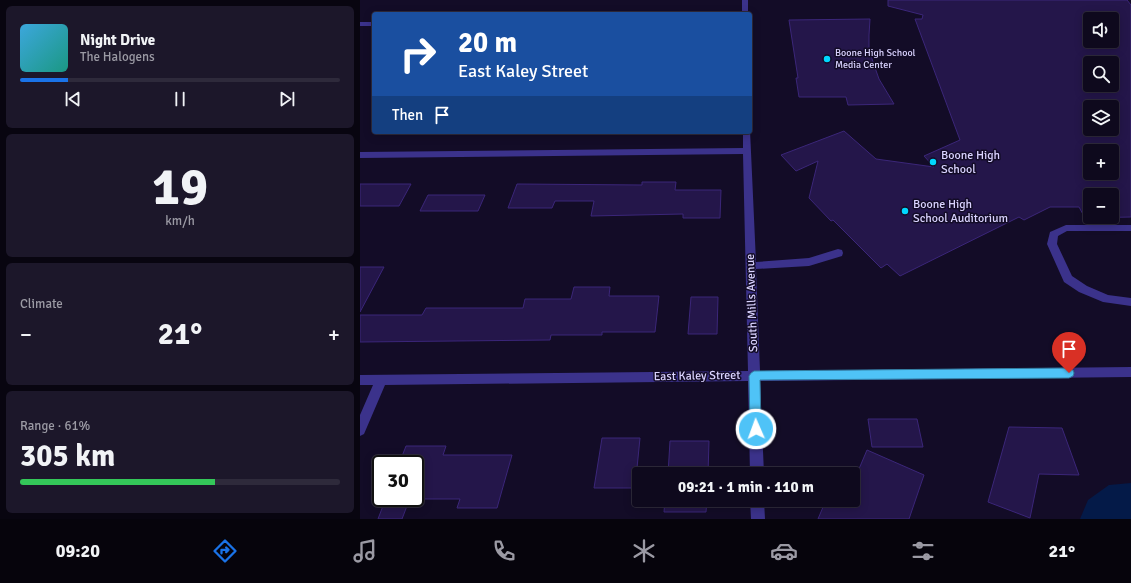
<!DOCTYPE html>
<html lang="en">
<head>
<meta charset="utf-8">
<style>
  body { margin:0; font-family:Signika,sans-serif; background:#1c172a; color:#f1f3f6; height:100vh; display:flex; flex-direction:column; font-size:15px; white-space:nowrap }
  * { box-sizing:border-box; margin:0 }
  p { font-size:13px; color:#9b9aa4 }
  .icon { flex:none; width:22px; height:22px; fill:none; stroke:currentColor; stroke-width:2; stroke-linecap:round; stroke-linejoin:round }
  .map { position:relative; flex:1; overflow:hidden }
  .sheet { display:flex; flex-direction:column; gap:6px; padding:6px; background:#080510; width:360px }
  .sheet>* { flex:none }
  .banner { position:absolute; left:12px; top:12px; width:380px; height:122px; border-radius:4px; box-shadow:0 2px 10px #0003,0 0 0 1px #2e2a3b; background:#1a4fa0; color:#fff; overflow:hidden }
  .fabs { position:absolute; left:723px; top:12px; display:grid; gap:8px }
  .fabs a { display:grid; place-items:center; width:36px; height:36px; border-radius:4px; background:#0e091d; box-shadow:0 2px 10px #0003,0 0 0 1px #2e2a3b; font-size:20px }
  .speed { position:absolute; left:12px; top:455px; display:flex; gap:8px; font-size:20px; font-weight:700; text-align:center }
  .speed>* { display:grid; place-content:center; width:52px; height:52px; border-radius:50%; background:#0e091d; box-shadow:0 2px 10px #0003,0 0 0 1px #2e2a3b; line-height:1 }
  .speed .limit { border:2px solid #111; border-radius:6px; background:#fff; color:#111 }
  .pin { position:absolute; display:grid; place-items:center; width:34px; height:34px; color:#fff; margin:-41px -17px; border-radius:50% 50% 50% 0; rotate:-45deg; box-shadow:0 0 4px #0007 }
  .pin .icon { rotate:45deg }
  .me { position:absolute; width:44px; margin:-22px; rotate:358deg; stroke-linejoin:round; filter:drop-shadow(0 0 3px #0008) }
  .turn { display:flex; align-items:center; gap:14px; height:84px; padding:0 20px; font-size:18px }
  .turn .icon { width:52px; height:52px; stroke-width:2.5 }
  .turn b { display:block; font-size:28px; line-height:34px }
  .then { display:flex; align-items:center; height:38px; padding:0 20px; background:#0003; gap:8px; font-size:15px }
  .big { font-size:30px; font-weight:800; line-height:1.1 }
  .sheet .tile { flex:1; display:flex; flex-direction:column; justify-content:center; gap:6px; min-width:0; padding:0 14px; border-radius:6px; background:#1c172a }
  .sheet .dial { align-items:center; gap:0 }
  .dial b { font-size:52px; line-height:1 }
  .song { display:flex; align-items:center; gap:12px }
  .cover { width:48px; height:48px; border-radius:6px; background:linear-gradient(135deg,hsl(200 70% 55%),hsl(170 70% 35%)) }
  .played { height:4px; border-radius:2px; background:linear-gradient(90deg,#1a73e8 15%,#2e2a3b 15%) }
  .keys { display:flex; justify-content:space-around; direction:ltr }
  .heat { display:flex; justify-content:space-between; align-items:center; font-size:22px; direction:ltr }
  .charge { height:6px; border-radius:3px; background:linear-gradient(90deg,#34c759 61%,#2e2a3b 0) }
  .trip { position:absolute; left:272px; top:467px; width:228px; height:40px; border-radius:4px; background:#0e091d; box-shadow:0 2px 10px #0003,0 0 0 1px #2e2a3b; font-weight:800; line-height:40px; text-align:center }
  .tabs { display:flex; height:64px; justify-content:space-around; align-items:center; background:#06040c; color:#9b9aa4 }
  .tabs .icon { width:28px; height:28px }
  .tabs .on { color:#1a73e8 }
  .tabs b { font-size:18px; color:#f1f3f6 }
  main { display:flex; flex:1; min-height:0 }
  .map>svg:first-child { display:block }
  .water { fill:#041a48 }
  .building { fill:#24164a; stroke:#3b2679; fill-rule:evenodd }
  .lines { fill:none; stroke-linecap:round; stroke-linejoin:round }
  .minor { fill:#3b328b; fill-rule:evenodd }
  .route { fill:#4fc3f7; stroke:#337fa1 }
  .poi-dot { fill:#00d7fe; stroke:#130c27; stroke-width:1.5 }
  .labels { text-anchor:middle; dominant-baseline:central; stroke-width:3; stroke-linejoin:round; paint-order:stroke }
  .far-poi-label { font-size:10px; fill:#dad3ff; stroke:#130c27; text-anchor:start }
  .poi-label { font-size:12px; fill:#dad3ff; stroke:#130c27; text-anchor:start }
  .street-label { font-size:12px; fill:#dad3ff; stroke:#130c27 }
</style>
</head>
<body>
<main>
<section class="sheet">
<div class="tile">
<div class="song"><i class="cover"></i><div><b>Night Drive</b><p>The Halogens</p></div></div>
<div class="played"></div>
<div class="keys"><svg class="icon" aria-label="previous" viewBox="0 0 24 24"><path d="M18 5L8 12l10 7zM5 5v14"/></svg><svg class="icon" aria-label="pause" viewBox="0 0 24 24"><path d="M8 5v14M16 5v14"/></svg><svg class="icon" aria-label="next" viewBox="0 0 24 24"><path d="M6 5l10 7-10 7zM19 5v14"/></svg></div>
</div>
<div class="tile dial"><b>19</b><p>km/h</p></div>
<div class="tile"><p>Climate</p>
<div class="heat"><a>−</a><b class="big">21°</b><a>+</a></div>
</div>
<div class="tile"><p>Range · 61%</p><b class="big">305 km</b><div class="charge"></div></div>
</section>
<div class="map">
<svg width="771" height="519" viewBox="0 0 771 519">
  <rect width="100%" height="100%" fill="#130c27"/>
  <path class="water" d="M771 483V519H720L728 500 749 485Z"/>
  <path class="building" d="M528 0H767L771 5V217L725 218 719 207H690L664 220 659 217 540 276 527 264 521 268 473 220 471 221 449 198 458 161 436 171 421 155 484 131 516 159 574 167 564 156 600 140 555 19H562L563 15 528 6ZM730 19H752V41H730ZM730 63H752V85H730ZM730 107H752V129H730ZM730 151H752V173H730ZM730 195H752V217H730Z
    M510 19 509 35V49L513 62 519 79 534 104 488 105 486 97H439L436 78H438L429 20Z
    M282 182H316L315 190H361L360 218H323V214L231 216 234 201H195L192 208H148L157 184 282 185Z
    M0 184H51L39 206H0Z
    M68 195H125L118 211H60Z
    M0 267H24L0 312Z
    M214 287H250L249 296H299L295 332H242V335H191L190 340 0 342V315H62L66 308H163L165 299H211Z
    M331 297H358L357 334H328Z
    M508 419H557L563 447H512Z
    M649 427 702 428 719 475 679 474 670 518 628 502Z
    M242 438H280L275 488H234Z
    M310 441H349L348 474H308Z
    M46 446H86L83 455H152L137 508H97L100 499H55V464H39Z
    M507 450 564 475 549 519H458L466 500H493V483Z
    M26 498H50L42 519H18Z
    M305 500H347L346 512H304Z"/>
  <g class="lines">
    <path class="minor" d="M382 0H388V14H382Z
      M0 22H14V26H0Z
      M390 130 396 262 449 258 478 249 482 250 483 253 482 256 449 266 396 269 400 371 771 367V377L400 381 404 474H390L388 381 25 385 4 434 0 436V415L13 385H0V375L388 371 383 154 0 158V152L383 148V132H390Z
      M706 225H771V231H707L698 236 697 244 712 276 727 286 748 295 771 298V306L743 302 719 292 704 282 687 244 690 232Z
      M390 500H404L405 519H391Z"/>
  </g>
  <path class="route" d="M709 368 713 370 714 373 713 376 709 378 400 380 401 429 399 433 396 434 392 433 390 429 389 376 391 373 394 371Z"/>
  <g class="poi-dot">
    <circle cx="467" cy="59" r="4"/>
    <circle cx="573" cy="162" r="4"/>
    <circle cx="545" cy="211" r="4"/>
  </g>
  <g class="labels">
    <g class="far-poi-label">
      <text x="475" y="53">Boone High School<tspan x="475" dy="12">Media Center</tspan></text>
    </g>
    <g class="poi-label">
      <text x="581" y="155">Boone High<tspan x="581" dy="14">School</tspan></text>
      <text x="553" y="204">Boone High<tspan x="553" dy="14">School Auditorium</tspan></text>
    </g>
    <g class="street-label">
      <text transform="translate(392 303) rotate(-92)">South Mills Avenue</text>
      <text transform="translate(337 376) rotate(-1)">East Kaley Street</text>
    </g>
  </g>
</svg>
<div class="fabs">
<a><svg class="icon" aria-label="sound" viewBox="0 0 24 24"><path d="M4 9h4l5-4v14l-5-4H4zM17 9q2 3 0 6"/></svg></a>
<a><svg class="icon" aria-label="search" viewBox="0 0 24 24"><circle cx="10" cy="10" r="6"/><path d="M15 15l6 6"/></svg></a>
<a><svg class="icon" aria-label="layers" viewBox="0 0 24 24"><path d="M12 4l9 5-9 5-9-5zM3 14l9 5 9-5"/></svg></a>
<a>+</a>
<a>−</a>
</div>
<div class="speed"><div class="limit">30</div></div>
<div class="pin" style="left:709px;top:373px;background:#d93025"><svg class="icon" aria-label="arrive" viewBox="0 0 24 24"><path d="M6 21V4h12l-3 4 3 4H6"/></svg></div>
<svg class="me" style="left:396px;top:429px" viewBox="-20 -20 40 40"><circle r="17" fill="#4fc3f7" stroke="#fff" stroke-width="3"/><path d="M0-11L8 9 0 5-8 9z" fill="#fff"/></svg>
<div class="trip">09:21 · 1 min · 110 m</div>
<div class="banner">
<div class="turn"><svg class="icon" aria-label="right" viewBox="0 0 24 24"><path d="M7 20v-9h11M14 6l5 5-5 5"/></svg><div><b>20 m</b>East Kaley Street</div></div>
<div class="then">Then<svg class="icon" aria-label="arrive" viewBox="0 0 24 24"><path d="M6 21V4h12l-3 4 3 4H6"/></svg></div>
</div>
</div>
</main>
<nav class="tabs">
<b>09:20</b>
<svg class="icon on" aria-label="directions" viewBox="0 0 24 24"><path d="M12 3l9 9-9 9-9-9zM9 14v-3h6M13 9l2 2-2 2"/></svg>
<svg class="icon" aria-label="music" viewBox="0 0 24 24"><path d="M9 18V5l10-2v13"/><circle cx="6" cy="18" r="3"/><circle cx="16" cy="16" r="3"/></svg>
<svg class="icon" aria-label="phone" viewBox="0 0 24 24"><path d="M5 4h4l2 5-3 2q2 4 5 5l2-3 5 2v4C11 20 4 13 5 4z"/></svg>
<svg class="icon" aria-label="climate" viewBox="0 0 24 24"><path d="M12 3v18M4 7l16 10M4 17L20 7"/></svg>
<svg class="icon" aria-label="car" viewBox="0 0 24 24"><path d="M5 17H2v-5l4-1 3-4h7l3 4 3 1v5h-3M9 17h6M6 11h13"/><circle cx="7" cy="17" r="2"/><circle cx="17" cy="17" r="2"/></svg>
<svg class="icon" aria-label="filters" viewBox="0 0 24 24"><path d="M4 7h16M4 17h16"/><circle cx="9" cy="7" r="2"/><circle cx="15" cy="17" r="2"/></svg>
<b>21°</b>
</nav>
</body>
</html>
